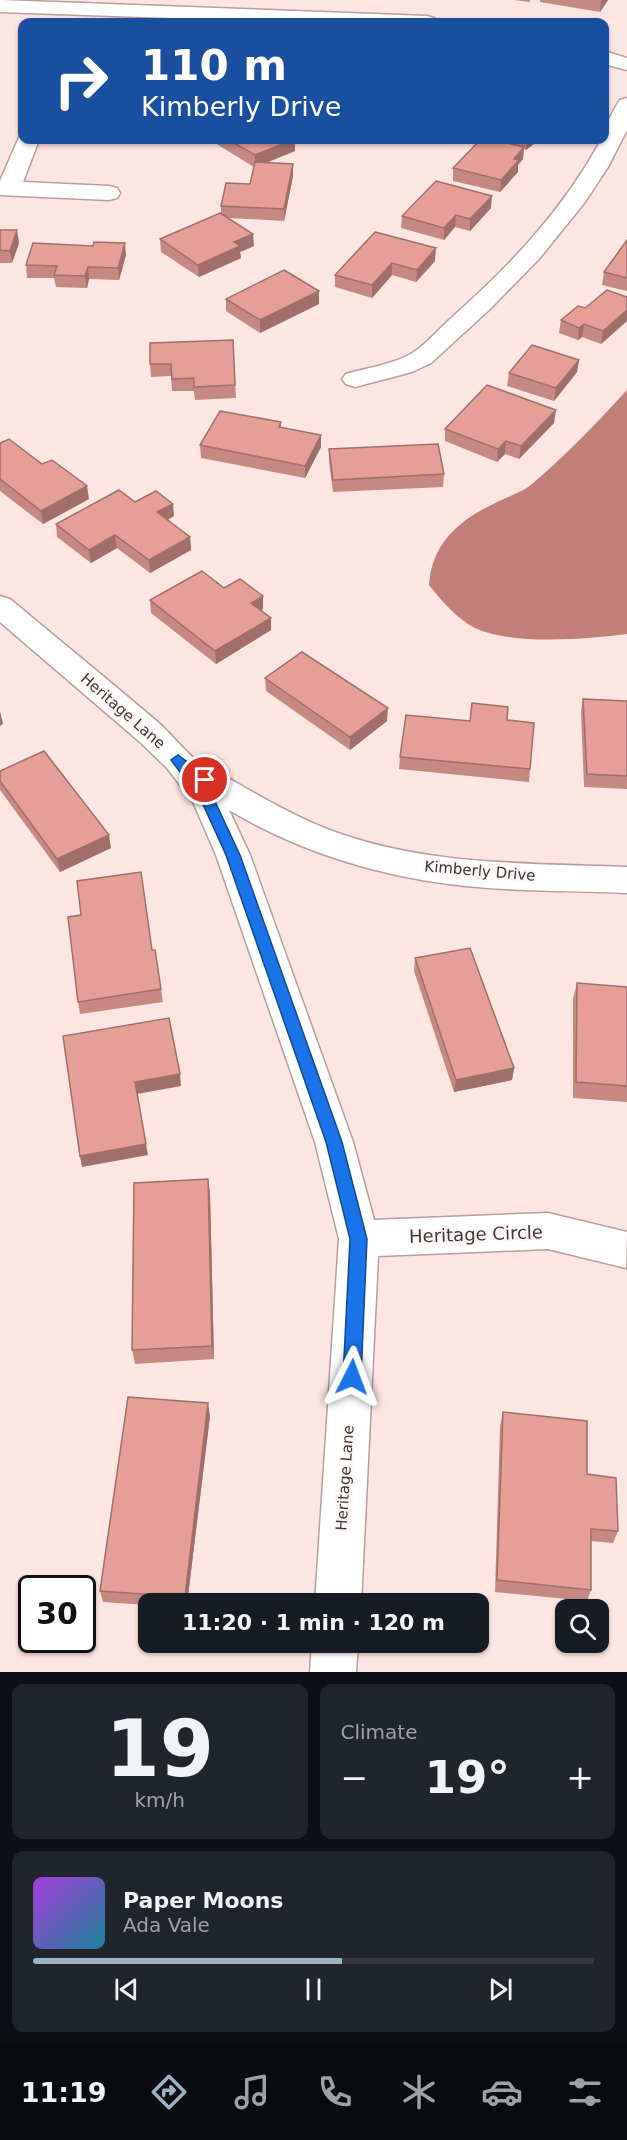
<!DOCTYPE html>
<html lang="en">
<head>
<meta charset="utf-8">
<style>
  body { margin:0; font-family:"DejaVu Sans",sans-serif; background:#20242c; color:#f1f3f6; height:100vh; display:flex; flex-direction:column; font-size:22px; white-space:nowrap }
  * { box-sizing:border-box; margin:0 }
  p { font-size:20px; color:#9ea1a6 }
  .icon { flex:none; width:33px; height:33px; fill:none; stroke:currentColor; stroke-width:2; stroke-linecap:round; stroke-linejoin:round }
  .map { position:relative; height:1672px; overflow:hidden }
  .sheet { display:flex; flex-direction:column; gap:12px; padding:12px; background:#0d0f14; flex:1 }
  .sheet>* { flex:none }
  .banner { position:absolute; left:18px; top:18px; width:591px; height:126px; border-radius:12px; box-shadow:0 2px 4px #0004; background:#1a4fa0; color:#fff; overflow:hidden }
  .buttons { position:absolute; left:555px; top:1599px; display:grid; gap:12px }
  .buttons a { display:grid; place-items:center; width:54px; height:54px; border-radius:12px; background:#171b24; box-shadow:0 2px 4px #0004; font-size:30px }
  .speed { position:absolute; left:18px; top:1575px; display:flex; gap:12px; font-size:30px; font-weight:700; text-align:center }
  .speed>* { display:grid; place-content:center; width:78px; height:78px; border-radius:50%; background:#171b24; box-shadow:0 2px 4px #0004; line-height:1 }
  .speed .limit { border:3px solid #111; border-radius:9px; background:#fff; color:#111 }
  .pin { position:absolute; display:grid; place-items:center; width:51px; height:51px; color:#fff; margin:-26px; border:3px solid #fff; border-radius:50%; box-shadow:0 2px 6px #0007 }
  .me { position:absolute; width:66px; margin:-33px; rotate:3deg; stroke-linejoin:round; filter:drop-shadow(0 0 4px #0008) }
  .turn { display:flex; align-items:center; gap:21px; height:126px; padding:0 24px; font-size:27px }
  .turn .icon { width:78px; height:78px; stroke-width:2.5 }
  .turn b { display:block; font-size:42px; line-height:51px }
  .big { font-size:45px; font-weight:800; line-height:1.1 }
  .sheet .card { flex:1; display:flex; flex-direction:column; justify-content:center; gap:9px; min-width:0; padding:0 21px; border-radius:12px; background:#20242c }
  .sheet .dial { align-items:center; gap:0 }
  .dial b { font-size:78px; line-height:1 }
  .song { display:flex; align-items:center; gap:18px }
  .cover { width:72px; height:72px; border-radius:9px; background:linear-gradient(135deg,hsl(280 70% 55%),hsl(190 70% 35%)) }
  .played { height:6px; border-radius:3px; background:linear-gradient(90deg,#9ab2c1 55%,#363941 55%) }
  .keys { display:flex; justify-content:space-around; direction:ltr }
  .heat { display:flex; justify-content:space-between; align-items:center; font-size:33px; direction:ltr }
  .sheet .tiles { flex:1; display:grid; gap:12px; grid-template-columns:1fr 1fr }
  .card:last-child { grid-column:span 2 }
  .trip { position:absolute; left:138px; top:1593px; width:351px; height:60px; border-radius:12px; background:#171b24; box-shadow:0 2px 4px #0004; font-weight:800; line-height:60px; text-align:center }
  .tab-bar { display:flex; height:96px; justify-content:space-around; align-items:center; background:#090b0e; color:#9ea1a6 }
  .tab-bar .icon { width:42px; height:42px }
  .tab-bar .current { color:#9ab2c1 }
  .tab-bar b { font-size:27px; color:#f1f3f6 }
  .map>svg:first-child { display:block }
  .water { fill:#c27f78 }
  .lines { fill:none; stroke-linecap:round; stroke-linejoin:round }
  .street-casing { stroke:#b99e9a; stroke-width:3 }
  .street { fill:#fff; fill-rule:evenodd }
  .wall { fill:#c58982 }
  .shaded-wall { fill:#a06f6a }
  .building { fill:#e59f97; stroke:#a06f6a; stroke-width:1.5 }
  .route { fill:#1a73e8; stroke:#114b97; stroke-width:1.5 }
  .labels { text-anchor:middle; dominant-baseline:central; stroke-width:4.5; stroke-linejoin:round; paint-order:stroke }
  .street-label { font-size:15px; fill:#423635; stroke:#fdf7f6 }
  .near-street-label { font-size:18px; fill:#423635; stroke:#fdf7f6 }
</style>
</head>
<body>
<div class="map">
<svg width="627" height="1672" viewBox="0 0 627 1672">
  <rect width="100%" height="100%" fill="#fde5e2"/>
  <path class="water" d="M627 390V634C586 639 503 647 468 624 452 613 441 600 429 585 432 541 461 519 499 501 509 496 523 492 532 484 566 455 597 423 627 390Z"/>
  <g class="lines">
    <defs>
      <path id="street" d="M0 0 427 16 434 18 437 22H285L0 12Z
        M604 51 627 58V70L604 64Z
        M627 98V130L608 167 585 202 539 259 489 310 431 363 412 372 355 387 346 384 342 379 346 374C366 368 389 365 407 356 423 348 436 332 449 320 509 267 563 210 601 140H604C604 127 613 110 620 100Z
        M20 135H22V140H39L23 182 109 186 117 188 120 193 117 198 109 200 0 195V181Z
        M0 596 10 599C60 641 111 682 160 724 169 732 191 758 199 762 241 784 281 811 327 829 423 866 526 863 627 867V893C568 890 508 892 449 884 372 874 296 850 229 810L250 855 353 1142 374 1220 548 1213 627 1232 626 1268 548 1249 378 1256 361 1604H315L339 1239 315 1142 216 855 193 802 167 768 140 742 0 622Z
        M312 1642H358L356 1672H310Z"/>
    </defs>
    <use href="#street" class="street-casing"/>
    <use href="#street" class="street"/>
  </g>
  <path class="wall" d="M514 0H530V2Z
    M540 0H608L600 12 540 2Z
    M210 140H295V151L266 163 293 164V176L284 221 229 218 254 246 240 252 241 258 199 277 161 252 160 239 221 214V206L250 184 254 167Z
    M480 140H539L526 150 524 149 523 159 518 165V172L500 192 453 181V168Z
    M491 208 470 231 455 227 444 240 401 228 402 216Z
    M0 230 19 243 12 263H0Z
    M375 232 435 261 416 282 392 275 372 298 335 287V275Z
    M627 240V291L602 285 604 272Z
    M126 255 119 280 89 279 87 288 56 287 54 278H27L26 265Z
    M319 291V304L260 333 226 311V299Z
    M627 297V321L601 344 582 337 578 340 559 333 561 320 585 308Z
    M233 340 236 398 195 400 194 391H172L171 376 151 377 150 364Z
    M579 360 577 372 554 401 507 386 509 373Z
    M281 422V427L321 447 305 478 201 458 200 445Z
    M554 423 519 459 505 454 497 462 445 441V429Z
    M0 443 89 499 43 524 0 491Z
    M329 449 444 474 443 487 333 492 329 462Z
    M135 502 174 516 168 520 190 537 191 550 150 573 117 548 91 563 57 537 56 524Z
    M224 588 263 609 261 610 271 630 216 664 151 613 150 600Z
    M265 678 387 721 350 750 266 691Z
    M583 699 627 701V789L584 787 581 712Z
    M507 720 530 769 529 782 399 769 400 757 470 721Z
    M0 771 111 848 60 872 0 790Z
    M152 950 161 989 163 1002 80 1014 78 1002Z
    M415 958 514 1068 512 1080 454 1092 414 971Z
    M577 983 627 987V1102L573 1098V999Z
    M208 1179 210 1194 214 1359 135 1364 132 1350Z
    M503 1412 587 1474 618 1531 613 1543 591 1541V1590L587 1601 495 1592 500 1426Z
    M210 1416 187 1604H148V1605L103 1602 100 1591Z"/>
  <path class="shaded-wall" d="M602 0H608L600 12 601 1Z
    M293 140H295V151L255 167V155Z
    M527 140H539L526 150Z
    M524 147 523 159 518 165V172L500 192 501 180 514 159Z
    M293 164V176L284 221V209Z
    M492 196 491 208 470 231V219Z
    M456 215 455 227 444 240V228Z
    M17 230 19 243 12 263 10 251Z
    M253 234 254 246 240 252 241 258 199 277 198 265 234 242Z
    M125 243 126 255 119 280 118 268Z
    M436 248 435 261 416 282 417 270Z
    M392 263V275L372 298V285Z
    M88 267 89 279 87 288 85 276Z
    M319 291V304L260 333V320Z
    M627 310V321L601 344 603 331Z
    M584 324 582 337 578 340 579 328Z
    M579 360 577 372 554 401 556 388Z
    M556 410 554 423 519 459 521 446Z
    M321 435V447L305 478V466Z
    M506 441 505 454 497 462 498 449Z
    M87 486 89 499 43 524 41 511Z
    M173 504 174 516 158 525 157 512Z
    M115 535 117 548 91 563 89 550Z
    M190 537 191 550 150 573 149 560Z
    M263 596V609L252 616 251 603Z
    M271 618V630L216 664 215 651Z
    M388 708 387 721 350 750V737Z
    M0 711 3 724 0 726Z
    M109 835 111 848 60 872 57 859Z
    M514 1068 512 1080 454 1092 456 1080Z
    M180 1074 181 1086 137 1094 135 1082Z
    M146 1144 148 1155 82 1167 80 1156Z
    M208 1179 210 1194 214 1359 212 1346Z
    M208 1403 210 1416 187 1604H186L185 1597Z"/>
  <path class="building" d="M229 140H293L255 155Z
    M480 140H494L524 147 514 159 519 160 501 180 453 168Z
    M255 162 293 164 284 209 221 206 226 183 250 184Z
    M436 181 492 196 470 219 456 215 444 228 402 216Z
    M220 213 253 234 234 242 240 246 198 265 160 239Z
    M0 230H17L10 251 0 250Z
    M375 232 436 248 417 270 392 263 372 285 335 275Z
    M627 240V278L604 272Z
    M94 242 125 243 118 268 88 267 85 276 54 275 57 266 26 265 33 243 93 246Z
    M284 270 319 291 260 320 226 299Z
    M607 290 627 297V310L603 331 584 324 579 328 561 320 578 306 585 308Z
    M233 340 235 385 194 387V378L172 379 171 364H150V343Z
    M532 345 579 360 556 388 509 373Z
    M487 385 556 410 521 446 506 441 498 449 445 429Z
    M220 411 281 422 279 427 321 435 305 466 200 445Z
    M9 439 42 464 52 460 87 486 41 511 0 479V443Z
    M438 444 444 474 333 480 329 449Z
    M119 490 135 502 156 491 173 504 157 512 190 537 149 560 115 535 89 550 56 524Z
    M202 571 224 588 240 579 263 596 251 603 271 618 215 651 150 600Z
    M302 652 388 708 350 737 265 678Z
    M583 699 627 701V776L587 774Z
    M472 703 508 707 507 720 534 723 530 769 400 757 406 715 470 721Z
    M44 751 109 835 57 859 0 781V771Z
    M141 872 152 950H155L161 989 78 1002 68 917 81 915 77 881Z
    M470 948 514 1068 456 1080 415 958Z
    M577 983 627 987V1086L576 1082Z
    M169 1018 180 1074 135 1082 146 1144 80 1156 63 1036Z
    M208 1179 212 1346 132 1350 134 1183Z
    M128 1397 208 1403 185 1597 100 1591Z
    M503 1412 587 1421V1474L616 1478 618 1531 591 1529V1590L497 1580Z"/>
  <path class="route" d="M178 755 212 780 210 783 204 784 213 797 240 855 342 1142 367 1239 361 1377 358 1383 352 1385 346 1383 343 1377 350 1239 326 1142 226 855 201 800 171 760Z"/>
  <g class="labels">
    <g class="street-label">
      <text transform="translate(123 711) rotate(41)">Heritage Lane</text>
      <text transform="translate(480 871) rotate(5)">Kimberly Drive</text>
      <text transform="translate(345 1478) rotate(-86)">Heritage Lane</text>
    </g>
    <g class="near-street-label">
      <text transform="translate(476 1234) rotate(-2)">Heritage Circle</text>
    </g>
  </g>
</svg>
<div class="buttons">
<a><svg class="icon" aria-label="search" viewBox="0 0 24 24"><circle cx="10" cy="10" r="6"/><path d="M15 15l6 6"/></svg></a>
</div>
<div class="speed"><div class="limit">30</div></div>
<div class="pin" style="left:205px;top:780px;background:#d93025"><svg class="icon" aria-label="arrive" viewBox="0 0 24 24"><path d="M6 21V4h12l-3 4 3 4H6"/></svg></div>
<svg class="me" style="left:352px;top:1377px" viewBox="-20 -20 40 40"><path d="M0-17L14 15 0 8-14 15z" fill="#1a73e8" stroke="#fff" stroke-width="4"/></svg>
<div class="trip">11:20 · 1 min · 120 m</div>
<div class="banner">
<div class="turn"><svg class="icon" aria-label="right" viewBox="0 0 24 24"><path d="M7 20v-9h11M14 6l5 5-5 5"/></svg><div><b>110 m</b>Kimberly Drive</div></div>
</div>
</div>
<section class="sheet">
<div class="tiles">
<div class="card dial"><b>19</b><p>km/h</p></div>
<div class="card"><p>Climate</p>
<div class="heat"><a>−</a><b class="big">19°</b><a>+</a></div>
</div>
<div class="card">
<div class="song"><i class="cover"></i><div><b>Paper Moons</b><p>Ada Vale</p></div></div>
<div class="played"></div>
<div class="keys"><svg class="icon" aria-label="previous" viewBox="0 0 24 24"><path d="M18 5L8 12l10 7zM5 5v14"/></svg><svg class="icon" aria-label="pause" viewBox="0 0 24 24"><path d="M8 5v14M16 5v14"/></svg><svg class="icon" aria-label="next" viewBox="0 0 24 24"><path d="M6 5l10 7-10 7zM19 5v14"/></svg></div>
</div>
</div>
</section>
<nav class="tab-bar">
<b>11:19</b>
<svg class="icon current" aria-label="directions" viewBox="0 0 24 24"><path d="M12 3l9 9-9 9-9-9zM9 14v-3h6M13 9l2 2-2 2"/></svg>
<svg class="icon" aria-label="music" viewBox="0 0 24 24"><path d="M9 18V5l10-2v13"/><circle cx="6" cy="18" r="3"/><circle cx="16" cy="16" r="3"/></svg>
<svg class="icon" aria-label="phone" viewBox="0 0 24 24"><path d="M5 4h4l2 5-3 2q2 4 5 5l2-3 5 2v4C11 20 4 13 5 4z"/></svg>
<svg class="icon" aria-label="climate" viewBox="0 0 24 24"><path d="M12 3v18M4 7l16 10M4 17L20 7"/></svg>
<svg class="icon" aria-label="car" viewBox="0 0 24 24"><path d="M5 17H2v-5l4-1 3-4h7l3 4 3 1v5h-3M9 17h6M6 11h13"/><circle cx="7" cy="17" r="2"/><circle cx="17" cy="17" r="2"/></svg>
<svg class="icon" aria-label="filters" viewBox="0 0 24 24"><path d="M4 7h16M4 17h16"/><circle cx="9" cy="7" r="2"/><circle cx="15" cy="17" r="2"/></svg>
</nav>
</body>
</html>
